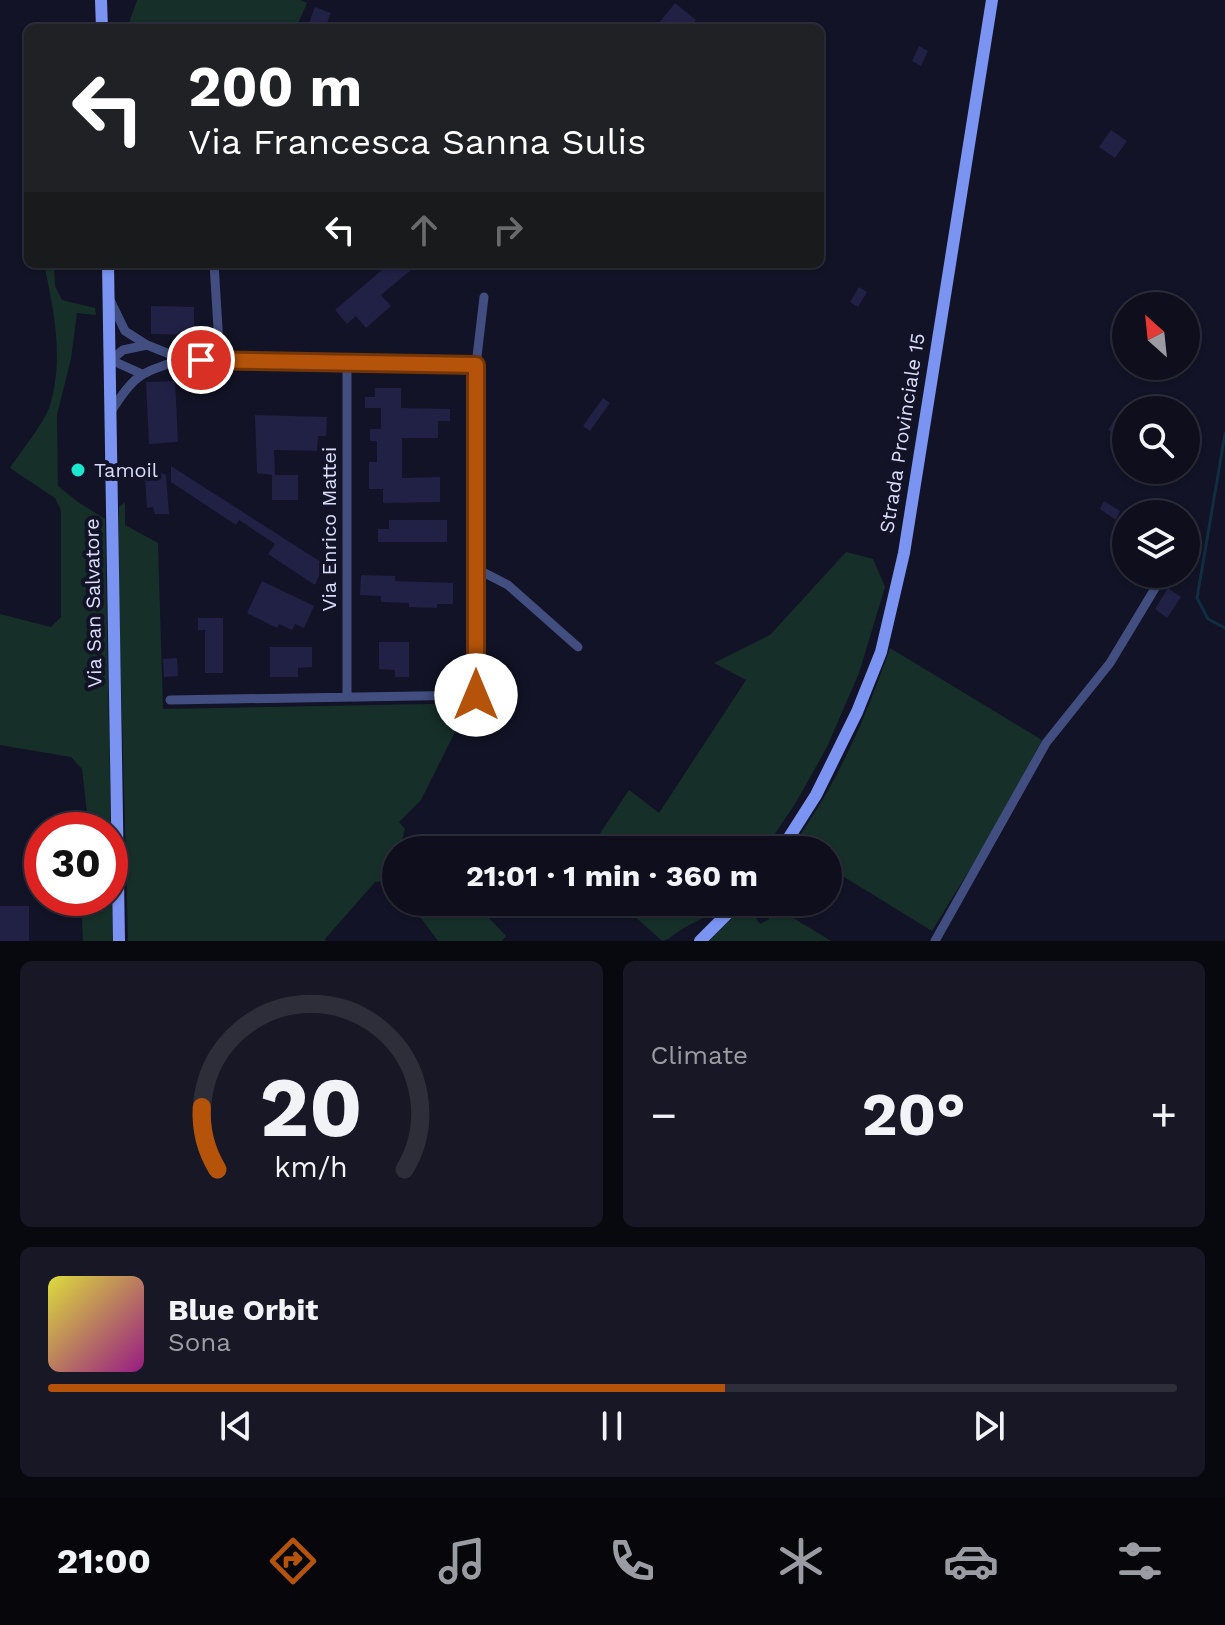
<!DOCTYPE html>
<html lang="en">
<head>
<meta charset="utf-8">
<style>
  body { margin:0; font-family:"Work Sans",sans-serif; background:#171725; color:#f1f3f6; height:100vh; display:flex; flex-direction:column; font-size:30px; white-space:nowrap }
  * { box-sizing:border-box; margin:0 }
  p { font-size:26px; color:#9b9ca3 }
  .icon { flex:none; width:44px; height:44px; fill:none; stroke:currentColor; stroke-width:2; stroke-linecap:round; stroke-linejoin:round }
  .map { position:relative; height:941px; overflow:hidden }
  .sheet { display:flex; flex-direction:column; gap:20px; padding:20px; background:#08080f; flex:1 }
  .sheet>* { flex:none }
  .banner { position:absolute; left:24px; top:24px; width:800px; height:244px; border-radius:12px; box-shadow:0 2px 6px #0004,0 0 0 2px #2e2e3b; background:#202124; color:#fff; overflow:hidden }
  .needle { width:52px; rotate:333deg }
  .tools { position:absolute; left:1112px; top:292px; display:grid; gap:16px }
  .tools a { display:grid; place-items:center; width:88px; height:88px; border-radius:50%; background:#0e0e1c; box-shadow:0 2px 6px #0004,0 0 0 2px #2e2e3b; font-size:40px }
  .speed { position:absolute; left:24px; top:812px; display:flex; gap:16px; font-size:40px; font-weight:700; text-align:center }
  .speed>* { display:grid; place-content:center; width:104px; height:104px; border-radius:50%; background:#0e0e1c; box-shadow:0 2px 6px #0004,0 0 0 2px #2e2e3b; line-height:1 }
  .speed .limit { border:12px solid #d22; background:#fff; color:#111 }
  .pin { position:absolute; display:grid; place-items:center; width:68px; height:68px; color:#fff; margin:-34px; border:4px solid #fff; border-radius:50%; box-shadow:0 2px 8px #0007 }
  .me { position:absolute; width:88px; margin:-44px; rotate:0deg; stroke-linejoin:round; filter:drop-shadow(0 0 6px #0008) }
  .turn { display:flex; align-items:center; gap:28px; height:168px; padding:0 32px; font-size:36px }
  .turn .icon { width:104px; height:104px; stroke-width:2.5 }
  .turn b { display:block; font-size:56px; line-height:68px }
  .lanes { display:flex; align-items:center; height:76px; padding:0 32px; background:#0003; justify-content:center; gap:40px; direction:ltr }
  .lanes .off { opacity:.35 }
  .big { font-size:60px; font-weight:700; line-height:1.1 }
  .sheet .card { flex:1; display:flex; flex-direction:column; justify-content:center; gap:12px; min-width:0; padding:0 28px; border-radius:12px; background:#171725 }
  .sheet .dial { align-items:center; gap:0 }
  .dial svg { height:208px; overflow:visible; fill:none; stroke:#2e2e3b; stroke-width:7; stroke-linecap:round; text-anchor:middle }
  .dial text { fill:#f1f3f6; stroke:none }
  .song { display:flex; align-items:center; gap:24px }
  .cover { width:96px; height:96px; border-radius:12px; background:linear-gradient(135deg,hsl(60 70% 55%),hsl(310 70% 35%)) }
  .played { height:8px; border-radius:4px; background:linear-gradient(90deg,#b45309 60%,#2e2e3b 60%) }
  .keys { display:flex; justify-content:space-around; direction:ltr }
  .heat { display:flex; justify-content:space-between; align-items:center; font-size:44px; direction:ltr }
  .sheet .tiles { flex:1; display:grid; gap:20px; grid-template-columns:1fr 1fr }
  .card:last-child { grid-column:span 2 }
  .trip { position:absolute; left:382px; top:836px; width:460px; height:80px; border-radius:40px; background:#0e0e1c; box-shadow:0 2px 6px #0004,0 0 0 2px #2e2e3b; font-weight:700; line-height:80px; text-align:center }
  .dock { display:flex; height:128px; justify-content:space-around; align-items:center; background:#06060b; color:#9b9ca3 }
  .dock .icon { width:56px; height:56px }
  .dock .selected { color:#b45309 }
  .dock b { font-size:36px; color:#f1f3f6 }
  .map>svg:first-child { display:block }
  .green { fill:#162f28 }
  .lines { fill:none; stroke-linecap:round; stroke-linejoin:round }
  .stream { stroke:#102d41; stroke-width:3 }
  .building { fill:#202145 }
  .street { stroke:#424e80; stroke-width:9 }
  .secondary { stroke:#7b94f1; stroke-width:12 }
  .route-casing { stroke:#753606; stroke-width:20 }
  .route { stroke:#b45309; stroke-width:14 }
  .poi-dot { fill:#1ae7cc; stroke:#121326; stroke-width:3 }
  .labels { text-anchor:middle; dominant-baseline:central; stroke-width:8; stroke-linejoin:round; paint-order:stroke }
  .street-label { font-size:20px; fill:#dadefb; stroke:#121326 }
  .poi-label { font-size:20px; fill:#dadefb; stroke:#121326; text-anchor:start }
</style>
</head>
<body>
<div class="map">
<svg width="1225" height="941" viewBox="0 0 1225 941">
  <rect width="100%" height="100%" fill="#121326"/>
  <path class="green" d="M137 0H301L307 3 296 28H127Z
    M44 264H54L55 286 62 300 95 308 96 315 77 313 71 359 57 415 58 486 78 502 105 519 113 941H83L81 900 110 898V830H89L82 769 71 757 0 745V614L51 627 61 617V510L55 498 10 468C21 451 44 424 50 405 64 358 54 311 44 264Z
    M125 502V525L158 543 163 709 482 703 486 710H466L421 800 399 822 405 829 399 850H396V861L390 881 375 882 325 939 326 941H128L118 568 119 507Z
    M846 552 873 559 885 587 859 673 827 747 795 804 764 850H592L599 835 629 790 659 813 746 680 714 663 770 635Z
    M890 648 1042 740 987 841 932 931 828 867V850H789C835 789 865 720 890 648Z
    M409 902H474L506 936 502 941H438Z
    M619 902H722C710 915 699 920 684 928 676 932 671 939 662 941Z
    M769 903 831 941H709L743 907 749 908 760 924 769 919 766 906Z"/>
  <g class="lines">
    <path class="stream" d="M1225 434 1197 598 1208 619 1225 628"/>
  </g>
  <path class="building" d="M675 3 696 20 690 28H655Z
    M315 7 331 13 325 28H307Z
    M919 46 928 51 921 66 912 61Z
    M1111 130 1127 141 1115 158 1099 147Z
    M389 264H418L381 295 391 306 366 328 356 316 347 324 335 310Z
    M859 287 867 292 858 307 850 302Z
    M151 306 194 307V335L151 334Z
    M175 381 178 442 149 444 146 382Z
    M375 388H401V408L450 409V421H438V438H402V478L440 477V502L383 503V489H369V462H377V441H370V429H381V408H365V397H375Z
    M603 398 610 403 590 431 583 426Z
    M255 415 327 417 326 436H318L317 451 274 450 275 475H298V500H272V475L257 473Z
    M1114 420 1126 427V442L1108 430Z
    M144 464 166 475 169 514H155L153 507 147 508Z
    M171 466 324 564 315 585 268 554 275 544 239 520 236 525 171 482Z
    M1104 501 1120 511 1116 520 1100 509Z
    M389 520H447V542H378V529H389Z
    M361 575 395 576V581L453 583V604H437V608L409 607V603L381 602V596L360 595Z
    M262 581 314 606 304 628 295 624 292 630 279 624 277 628 247 613Z
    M1168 588 1181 597 1167 618 1155 609Z
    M198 618H223V673H205V630H198Z
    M379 642H409V677H395V670L379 669Z
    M270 647H312V667L298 668V677H270Z
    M177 658 178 676 164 677 163 659Z
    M0 906H29V941H0Z"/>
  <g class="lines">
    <path class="street" d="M214 264 220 360
      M111 302 125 331 147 345 182 359
      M142 374 111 360 123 350 147 345
      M112 410C136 372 141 374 182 359L476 365
      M475 568 508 585 578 647
      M347 697V362
      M170 700 476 695V365L484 297
      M935 941 1046 743 1110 663 1160 580"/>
    <path class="secondary" d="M101 0 102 28
      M108 264 119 941
      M781 850 816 795 857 712 881 652 904 553 992 0
      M700 941 739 902"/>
  </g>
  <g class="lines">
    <defs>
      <path id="route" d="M201 360 476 365V695"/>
    </defs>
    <use href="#route" class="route-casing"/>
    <use href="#route" class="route"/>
  </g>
  <circle class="poi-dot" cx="78" cy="470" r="8"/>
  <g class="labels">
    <g class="street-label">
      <text transform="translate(902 433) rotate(-81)">Strada Provinciale 15</text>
      <text transform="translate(329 529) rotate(-90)">Via Enrico Mattei</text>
      <text transform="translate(93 603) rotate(-91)">Via San Salvatore</text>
    </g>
    <g class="poi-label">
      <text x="94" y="470">Tamoil</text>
    </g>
  </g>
</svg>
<div class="tools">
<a><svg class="needle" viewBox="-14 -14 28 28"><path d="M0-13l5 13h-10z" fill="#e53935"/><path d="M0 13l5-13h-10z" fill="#9b9ca3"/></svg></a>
<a><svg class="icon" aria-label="search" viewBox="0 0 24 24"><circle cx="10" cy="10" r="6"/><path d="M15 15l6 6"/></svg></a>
<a><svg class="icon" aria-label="layers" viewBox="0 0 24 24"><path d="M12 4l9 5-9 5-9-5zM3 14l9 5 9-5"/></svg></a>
</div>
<div class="speed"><div class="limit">30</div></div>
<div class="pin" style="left:201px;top:360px;background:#d93025"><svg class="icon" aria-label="arrive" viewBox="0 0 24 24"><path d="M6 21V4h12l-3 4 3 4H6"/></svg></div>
<svg class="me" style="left:476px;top:695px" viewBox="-20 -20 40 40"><circle r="19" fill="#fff"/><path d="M0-13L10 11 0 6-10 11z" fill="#b45309"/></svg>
<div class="trip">21:01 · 1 min · 360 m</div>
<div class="banner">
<div class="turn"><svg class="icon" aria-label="left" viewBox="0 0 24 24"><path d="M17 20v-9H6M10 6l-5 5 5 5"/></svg><div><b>200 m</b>Via Francesca Sanna Sulis</div></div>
<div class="lanes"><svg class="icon" aria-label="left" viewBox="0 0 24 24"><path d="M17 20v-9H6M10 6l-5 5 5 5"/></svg><svg class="icon off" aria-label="ahead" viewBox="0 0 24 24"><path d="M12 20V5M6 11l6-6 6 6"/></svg><svg class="icon off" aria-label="right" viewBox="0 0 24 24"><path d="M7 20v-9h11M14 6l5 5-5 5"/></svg></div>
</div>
</div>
<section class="sheet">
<div class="tiles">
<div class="card dial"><svg viewBox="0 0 100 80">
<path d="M14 69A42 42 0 1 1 86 69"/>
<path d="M14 69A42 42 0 0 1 8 45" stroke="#b45309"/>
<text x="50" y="56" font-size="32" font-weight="700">20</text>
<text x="50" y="72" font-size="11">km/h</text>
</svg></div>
<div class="card"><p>Climate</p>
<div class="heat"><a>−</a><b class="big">20°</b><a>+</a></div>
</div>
<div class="card">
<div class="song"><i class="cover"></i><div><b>Blue Orbit</b><p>Sona</p></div></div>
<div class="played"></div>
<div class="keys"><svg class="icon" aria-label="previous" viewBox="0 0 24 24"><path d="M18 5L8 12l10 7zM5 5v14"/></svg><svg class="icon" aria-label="pause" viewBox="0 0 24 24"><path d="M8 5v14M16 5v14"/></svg><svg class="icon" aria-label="next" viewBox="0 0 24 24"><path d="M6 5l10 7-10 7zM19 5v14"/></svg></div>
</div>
</div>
</section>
<nav class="dock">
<b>21:00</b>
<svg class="icon selected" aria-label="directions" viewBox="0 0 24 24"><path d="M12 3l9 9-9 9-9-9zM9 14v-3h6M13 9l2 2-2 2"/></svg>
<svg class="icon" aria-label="music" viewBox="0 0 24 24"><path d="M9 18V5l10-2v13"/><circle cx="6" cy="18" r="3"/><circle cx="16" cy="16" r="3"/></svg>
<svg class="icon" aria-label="phone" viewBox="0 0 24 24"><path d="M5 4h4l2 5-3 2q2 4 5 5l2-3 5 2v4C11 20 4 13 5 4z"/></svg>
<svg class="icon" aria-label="climate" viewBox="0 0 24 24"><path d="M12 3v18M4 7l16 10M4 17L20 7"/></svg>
<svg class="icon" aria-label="car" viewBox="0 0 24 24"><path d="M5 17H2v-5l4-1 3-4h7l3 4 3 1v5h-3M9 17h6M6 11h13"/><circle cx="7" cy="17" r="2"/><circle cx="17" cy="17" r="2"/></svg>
<svg class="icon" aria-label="filters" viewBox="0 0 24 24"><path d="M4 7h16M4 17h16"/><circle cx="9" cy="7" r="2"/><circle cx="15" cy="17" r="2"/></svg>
</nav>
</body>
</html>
